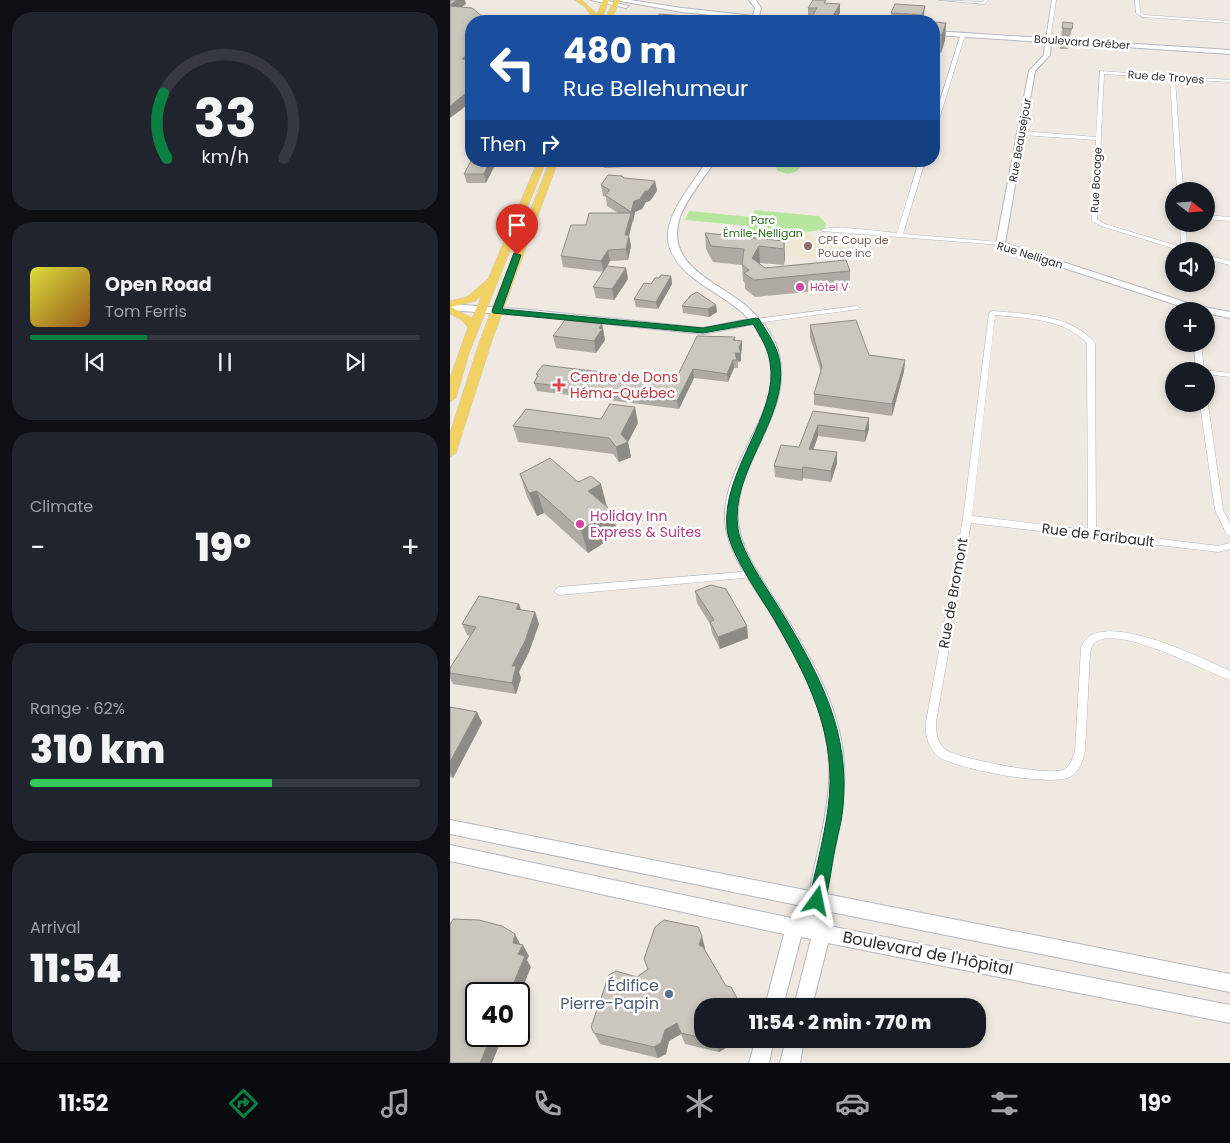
<!DOCTYPE html>
<html lang="en">
<head>
<meta charset="utf-8">
<style>
  body { margin:0; font-family:Poppins,sans-serif; background:#20242c; color:#f1f3f6; height:100vh; display:flex; flex-direction:column; font-size:19px; white-space:nowrap }
  * { box-sizing:border-box; margin:0 }
  p { font-size:16px; color:#9ea1a6 }
  .icon { flex:none; width:28px; height:28px; fill:none; stroke:currentColor; stroke-width:2; stroke-linecap:round; stroke-linejoin:round }
  .map { position:relative; flex:1; overflow:hidden }
  .details { display:flex; flex-direction:column; gap:12px; padding:12px; background:#0d0f14; width:450px }
  .details>* { flex:none }
  .top-card { position:absolute; left:15px; top:15px; width:475px; height:152px; border-radius:20px; box-shadow:0 2px 8px #0003; background:#1a4fa0; color:#fff; overflow:hidden }
  .needle { width:32px; rotate:107deg }
  .controls { position:absolute; left:715px; top:182px; display:grid; gap:10px }
  .controls a { display:grid; place-items:center; width:50px; height:50px; border-radius:50%; background:#171b24; box-shadow:0 2px 8px #0003; font-size:25px }
  .speed { position:absolute; left:15px; top:982px; display:flex; gap:10px; font-size:25px; font-weight:700; text-align:center }
  .speed>* { display:grid; place-content:center; width:65px; height:65px; border-radius:50%; background:#171b24; box-shadow:0 2px 8px #0003; line-height:1 }
  .speed .limit { border:2px solid #111; border-radius:8px; background:#fff; color:#111 }
  .pin { position:absolute; display:grid; place-items:center; width:42px; height:42px; color:#fff; margin:-51px -21px; border-radius:50% 50% 50% 0; rotate:-45deg; box-shadow:0 0 5px #0007 }
  .pin .icon { rotate:45deg }
  .me { position:absolute; width:55px; margin:-28px; rotate:12deg; stroke-linejoin:round; filter:drop-shadow(0 0 4px #0008) }
  .turn { display:flex; align-items:center; gap:18px; height:105px; padding:0 15px; font-size:22px }
  .turn .icon { width:65px; height:65px; stroke-width:2.5 }
  .turn b { display:block; font-size:35px; line-height:42px }
  .then { display:flex; align-items:center; height:48px; padding:0 15px; background:#0003; gap:10px; font-size:19px }
  .big { font-size:38px; font-weight:800; line-height:1.1 }
  .details .widget { flex:1; display:flex; flex-direction:column; justify-content:center; gap:8px; min-width:0; padding:0 18px; border-radius:20px; background:#20242c }
  .details .dial { align-items:center; gap:0 }
  .dial svg { height:130px; overflow:visible; fill:none; stroke:#363941; stroke-width:7; stroke-linecap:round; text-anchor:middle }
  .dial text { fill:#f1f3f6; stroke:none }
  .song { display:flex; align-items:center; gap:15px }
  .cover { width:60px; height:60px; border-radius:8px; background:linear-gradient(135deg,hsl(60 70% 55%),hsl(30 70% 35%)) }
  .played { height:5px; border-radius:2px; background:linear-gradient(90deg,#0b8043 30%,#363941 30%) }
  .keys { display:flex; justify-content:space-around; direction:ltr }
  .heat { display:flex; justify-content:space-between; align-items:center; font-size:28px; direction:ltr }
  .charge { height:8px; border-radius:4px; background:linear-gradient(90deg,#34c759 62%,#363941 0) }
  .trip { position:absolute; left:244px; top:998px; width:292px; height:50px; border-radius:20px; background:#171b24; box-shadow:0 2px 8px #0003; font-weight:800; line-height:50px; text-align:center }
  .tabs { display:flex; height:80px; justify-content:space-around; align-items:center; background:#090b0e; color:#9ea1a6 }
  .tabs .icon { width:35px; height:35px }
  .tabs .on { color:#0b8043 }
  .tabs b { font-size:22px; color:#f1f3f6 }
  main { display:flex; flex:1; min-height:0 }
  .map>svg:first-child { display:block }
  .education { fill:#f0e6d1 }
  .green { fill:#b6e59e }
  .lines { fill:none; stroke-linecap:round; stroke-linejoin:round }
  .street-casing { stroke:#b4b7c1; stroke-width:1 }
  .secondary-casing { stroke:#b4b7c1; stroke-width:2 }
  .primary-casing { stroke:#c9c9c9; stroke-width:1 }
  .street { fill:#fff; fill-rule:evenodd }
  .secondary { fill:#fff; fill-rule:evenodd }
  .primary { fill:#f2d163; fill-rule:evenodd }
  .wall { fill:#afaba4 }
  .shaded-wall { fill:#8e8b86 }
  .building { fill:#cbc7bf; stroke:#8e8b86 }
  .route { fill:#0b8043; stroke:#07532c }
  .education-dot { fill:#8d6e63; stroke:#fff; stroke-width:2 }
  .hotel-dot { fill:#d1479c; stroke:#fff; stroke-width:2 }
  .health-dot { fill:#e0444e; stroke:#fff; stroke-width:2 }
  .service-dot { fill:#5c6f8a; stroke:#fff; stroke-width:2 }
  .labels { text-anchor:middle; dominant-baseline:central; stroke-width:5; stroke-linejoin:round; paint-order:stroke }
  .far-street-label { font-size:11px; fill:#2e2e2e; stroke:#fff }
  .far-park-label { font-size:11px; fill:#2c6e1b; stroke:#fff }
  .far-education-label { font-size:11px; fill:#785e54; stroke:#fff; text-anchor:start }
  .far-hotel-label { font-size:11px; fill:#b23c85; stroke:#fff; text-anchor:start }
  .health-label { font-size:14px; fill:#be3a42; stroke:#fff; text-anchor:start }
  .hotel-label { font-size:14px; fill:#b23c85; stroke:#fff; text-anchor:start }
  .street-label { font-size:14px; fill:#2e2e2e; stroke:#fff }
  .near-street-label { font-size:16px; fill:#2e2e2e; stroke:#fff }
  .near-service-label { font-size:16px; fill:#4e5e75; stroke:#fff; text-anchor:end }
</style>
</head>
<body>
<main>
<section class="details">
<div class="widget dial"><svg viewBox="0 0 100 80">
<path d="M14 69A42 42 0 1 1 86 69"/>
<path d="M14 69A42 42 0 0 1 12 29" stroke="#0b8043"/>
<text x="50" y="56" font-size="32" font-weight="700">33</text>
<text x="50" y="72" font-size="11">km/h</text>
</svg></div>
<div class="widget">
<div class="song"><i class="cover"></i><div><b>Open Road</b><p>Tom Ferris</p></div></div>
<div class="played"></div>
<div class="keys"><svg class="icon" aria-label="previous" viewBox="0 0 24 24"><path d="M18 5L8 12l10 7zM5 5v14"/></svg><svg class="icon" aria-label="pause" viewBox="0 0 24 24"><path d="M8 5v14M16 5v14"/></svg><svg class="icon" aria-label="next" viewBox="0 0 24 24"><path d="M6 5l10 7-10 7zM19 5v14"/></svg></div>
</div>
<div class="widget"><p>Climate</p>
<div class="heat"><a>−</a><b class="big">19°</b><a>+</a></div>
</div>
<div class="widget"><p>Range · 62%</p><b class="big">310 km</b><div class="charge"></div></div>
<div class="widget"><p>Arrival</p><b class="big">11:54</b></div>
</section>
<div class="map">
<svg width="780" height="1063" viewBox="0 0 780 1063">
  <rect width="100%" height="100%" fill="#efe9e1"/>
  <path class="education" d="M357 231 363 237 373 238 385 233 399 235 390 260 317 254 326 234 338 235Z"/>
  <path class="green" d="M329 161H355C348 173 340 177 327 170L326 166Z
    M305 210 369 216 376 224 374 230 342 233 338 235 326 234 317 254 286 251 299 226 235 220 239 211 301 217Z"/>
  <g class="lines">
    <defs>
      <path id="street" d="M489 0 533 2 534 0H538L535 4Z
        M602 0H606L600 40 598 41 596 40Z
        M685 0H689L690 12 694 15 780 21V23L693 17 686 13Z
        M511 34 515 35 487 126 484 128V119Z
        M650 71 780 80V82L725 79 733 191H727L720 78 654 74 647 219 655 224 731 247 730 224H736L737 249 741 251H732L651 226 642 221 646 140 572 135 569 133 572 131 646 137Z
        M469 161H475L453 234 550 242 552 243V245L372 231 371 230C382 224 432 232 447 233Z
        M756 215 780 217V221L756 219Z
        M756 255 780 261V265L756 259Z
        M407 306 410 308 409 309 306 323 303 321 306 319Z
        M542 311C576 314 621 314 645 343L646 531 768 546 780 543V549L768 552 521 523 486 722C486 732 487 744 496 750 510 759 598 776 613 770 620 767 623 758 625 751L631 648C633 645 634 640 637 638 664 615 752 658 780 671V680C754 671 667 623 644 643 641 646 641 650 640 654L635 751C633 761 629 772 620 777 600 787 508 769 489 757 478 749 475 734 476 722L513 519 539 313ZM545 315C576 318 615 319 637 343L638 530 522 516Z
        M744 344H751L754 370 780 373V377L756 374V371H746Z
        M756 402 758 404 773 510 780 524V536L777 535 765 510 750 404H756Z
        M303 571 306 572 308 574 306 576 303 577 109 595 106 593 104 591 106 589 109 587Z"/>
      <path id="secondary" d="M141 0H154L179 6 176 8Z
        M165 0H180L232 8 303 16 305 8 299 0H306L311 8 309 16 339 21H299L300 19 232 12Z
        M484 31 780 50V54L601 42 600 55 585 71 555 243 744 305 780 312V318L756 313V311L739 309 547 246 546 244 579 71 594 55 595 42 484 35Z
        M257 161H265C255 177 235 201 230 217 214 264 265 281 294 304 309 316 325 336 329 354 343 415 284 462 288 520 290 554 320 590 337 619 368 669 398 724 394 784 392 821 383 857 376 894L780 974V992L376 911 379 926 780 1005V1023L378 943 362 1006H344L361 939 351 937 333 1006H315L334 934 0 861V845L341 918 352 906 0 834V820L360 891C366 855 377 819 379 783 383 721 352 666 321 614 304 586 277 554 275 520 272 451 357 397 304 324L253 334 81 316 0 310V304L81 310 253 328 299 319C285 304 267 295 250 283 190 241 227 207 257 161Z
        M306 1039H324L319 1063H299Z
        M336 1039H354L350 1063H330Z"/>
      <path id="primary" d="M125 0H132L147 14 153 0H159L151 21H145L135 7Z
        M164 0H170L161 21H155Z
        M88 161H96L19 353 6 398 0 402V378L18 327 10 319 0 314V301L17 297 38 279ZM32 295 22 318 1 307 25 301Z
        M100 161H108L42 340 6 453 0 457V433L30 340Z"/>
    </defs>
    <use href="#street" class="street-casing"/>
    <use href="#secondary" class="secondary-casing"/>
    <use href="#primary" class="primary-casing"/>
    <use href="#street" class="street"/>
    <use href="#secondary" class="secondary"/>
    <use href="#primary" class="primary"/>
  </g>
  <path class="wall" d="M376 3 390 13 362 17H358V8Z
    M441 13 474 15 472 21H440Z
    M484 22 496 23 495 40 491 53H484Z
    M613 22 623 23 620 38 611 37Z
    M611 41 620 42 618 49H610Z
    M21 161H45L46 163 36 183H17L14 174Z
    M153 161H222V165L154 168Z
    M174 178 205 181 207 191 200 201 196 202 192 209 185 212 179 236 181 246 178 260 160 261 154 271 176 268 178 279 164 300 146 298 143 287 154 272 113 267 111 256 136 225 168 213 157 206 156 197 153 196 151 185Z
    M255 233 334 241 335 257 334 265 310 263V264L315 268 400 271V288L305 297 295 289V283L293 281 292 265 263 262 256 249Z
    M221 276 222 284 208 309 186 307 184 299 209 278Z
    M266 305 267 312 259 317 233 313 232 306Z
    M152 324 155 340 146 353 106 348 103 336Z
    M360 325 419 355 455 360 454 371 442 416 364 405V394L371 372 360 337Z
    M285 337V340L292 349 291 353V361L288 362V368H284L278 382 244 378 229 409 87 391 84 383 87 377 86 374 225 381Z
    M363 411 419 418V429L415 442 368 436 363 449 387 463 381 482 353 478 352 481 325 477 324 466 349 447Z
    M188 423 178 442 181 457 169 462 163 454 68 442 63 426Z
    M70 474 157 506 168 534 138 553 94 513 87 516 77 497Z
    M245 591 297 626 298 638 270 649 262 633 260 624 247 603Z
    M71 610 85 612 89 624 79 652 69 672 71 678 66 694 3 684 0 678V673L21 636 17 635 12 624Z
    M0 707 27 712 32 723 3 778 0 777Z
    M255 948V950L276 986 287 998 289 1006H252V1039H281L279 1046 269 1052 235 1044 231 1034 219 1041 216 1054 208 1058 150 1044 141 1027 187 977 198 969Z"/>
  <path class="shaded-wall" d="M6 0H15L16 4 1 15 0 5Z
    M390 4V13L385 21H380Z
    M475 6 474 15 472 21H471L472 15Z
    M234 16V21H229Z
    M496 23 495 40 491 53 492 35Z
    M21 51V63L12 59Z
    M21 89V101L11 110 0 118V106Z
    M40 161H45L46 163 36 183 34 174Z
    M205 181 207 191 200 201 196 202 192 209 185 212 183 223 181 212 184 201 195 191Z
    M181 213 182 223 179 236 181 246 178 260 176 249 175 235Z
    M334 241 335 257 334 265Z
    M309 246 310 263 303 275 302 258Z
    M158 250 160 261 154 272 151 261Z
    M176 268 178 279 164 300 162 289Z
    M221 276 222 284 208 309 206 302Z
    M266 305 267 312 259 317 258 309Z
    M152 324 155 340 146 353 144 341 149 328Z
    M292 341V349L291 353V361L288 362 285 353Z
    M283 360 284 368 278 382 277 374Z
    M455 360 454 371 442 416V404Z
    M243 369 244 378 229 409 227 401Z
    M185 407 188 423 178 442 181 457 169 462 166 447 171 434Z
    M419 418V429L415 442V431Z
    M368 425V436L360 460 359 449Z
    M387 452V463L381 482V471Z
    M353 467V478L352 481V470Z
    M151 484 157 507 138 491Z
    M87 491 94 513 87 516 79 493Z
    M162 511 168 534 138 553 131 530Z
    M69 604 73 616 66 609Z
    M85 612 89 624 79 652 69 672 71 678 66 694 62 683V666Z
    M297 626 298 638 270 649 268 637Z
    M27 712 32 723 3 778 0 772V762Z
    M65 934 71 946 73 945 79 956 77 960 81 967 69 997V994H59L63 943Z
    M252 936 255 948 252 957 249 945Z
    M287 998 289 1006H284Z
    M227 1023 231 1034 219 1041 216 1054 208 1058 204 1047 215 1030Z
    M41 1036H53L42 1063H30Z
    M270 1039H281L279 1046 269 1052 266 1041Z"/>
  <path class="building" d="M0 0H7L0 5Z
    M363 0H376L374 3 390 4 380 21H359L367 8H358Z
    M445 4 475 6 472 15 441 13Z
    M0 6 22 8 38 21H21V51L12 59 21 60V89L0 106Z
    M209 14 234 16 229 21H207Z
    M484 22 496 23 492 35 484 34Z
    M613 22 623 23 622 29 612 28Z
    M611 41 620 42 619 46H610Z
    M21 161H40L34 174H14Z
    M158 175 172 176 174 178 205 181 198 191H195L190 199 184 201 181 212 155 195 160 190 151 185Z
    M139 213H181L175 235H179L176 249 158 250 151 261 111 256 121 225H136Z
    M255 233 334 241V249L309 246 302 258 315 268 396 260 400 271 304 280 294 273 299 270 292 264 294 249 261 246Z
    M157 266 176 268 162 289 143 287Z
    M211 275 221 276 206 302 184 299 194 283 201 284 205 278H209Z
    M247 292 266 305 258 309 232 306 240 296Z
    M115 320 152 324 149 328 152 329 144 341 103 336Z
    M406 320 419 355 455 360 442 404 364 394 372 367 360 325Z
    M247 336 285 337 283 340 292 341 289 347 291 353H285L287 360H283L277 374 243 369 227 401 84 383 88 375 86 374 93 365 225 381Z
    M160 404 185 407 171 434 178 442 166 447 159 438 63 426 76 409 151 419Z
    M363 411 419 418 415 431 368 425 359 449 387 452 381 471 353 467 352 470 324 466 331 445 349 447Z
    M100 458 128 482 141 476 151 484 138 491 162 511 131 530 87 491 79 493 70 474Z
    M261 585 276 589 297 626 268 637 260 622 264 620 245 591Z
    M29 596 69 604 66 609 85 612 75 641 62 666H66L62 683 0 673V668L26 627 12 624Z
    M0 707 27 712 0 762Z
    M3 919 29 920 52 926 65 934 63 943 73 945 68 954 75 956 59 994H26V1036H41L30 1063H0V925Z
    M214 920 248 927 252 936 249 945 253 947 276 986 281 987 287 998 284 1006H252V1038L231 1033 227 1023 215 1030 211 1043 204 1047 144 1033 141 1027 159 975 166 971 187 977 198 969 194 959 205 927Z
    M256 1039H270L266 1041Z"/>
  <path class="route" d="M64 253 71 255 52 309 253 328 306 318 309 319C317 332 328 347 330 363 338 420 279 471 288 529 293 557 320 592 334 616 371 678 400 732 393 807 392 820 388 834 385 848 381 867 380 889 372 907L367 909 361 907 359 901C365 871 374 839 378 808 388 736 359 680 324 619 310 596 280 554 277 529 271 471 330 414 320 362 318 348 310 336 303 324L253 333 43 313 42 311Z"/>
  <circle class="education-dot" cx="358" cy="246" r="5"/>
  <g class="hotel-dot">
    <circle cx="350" cy="287" r="5"/>
    <circle cx="130" cy="524" r="5"/>
  </g>
  <path class="health-dot" d="M106.5 377.5h5v5h5v5h-5v5h-5v-5h-5v-5h5z"/>
  <circle class="service-dot" cx="219" cy="994" r="5"/>
  <g class="labels">
    <g class="far-street-label">
      <text transform="translate(632 42) rotate(4)">Boulevard Gréber</text>
      <text transform="translate(716 77) rotate(4)">Rue de Troyes</text>
      <text transform="translate(570 140) rotate(-80)">Rue Beauséjour</text>
      <text transform="translate(646 180) rotate(-87)">Rue Bocage</text>
      <text transform="translate(580 255) rotate(17)">Rue Nelligan</text>
    </g>
    <g class="far-park-label">
      <text x="313" y="220">Parc<tspan x="313" dy="13">Émile-Nelligan</tspan></text>
    </g>
    <g class="far-education-label">
      <text x="368" y="240">CPE Coup de<tspan x="368" dy="13">Pouce inc</tspan></text>
    </g>
    <g class="far-hotel-label">
      <text x="360" y="287">Hôtel V</text>
    </g>
    <g class="health-label">
      <text x="120" y="377">Centre de Dons<tspan x="120" dy="16">Héma-Québec</tspan></text>
    </g>
    <g class="hotel-label">
      <text x="140" y="516">Holiday Inn<tspan x="140" dy="16">Express &amp; Suites</tspan></text>
    </g>
    <g class="street-label">
      <text transform="translate(648 535) rotate(7)">Rue de Faribault</text>
      <text transform="translate(503 593) rotate(-80)">Rue de Bromont</text>
    </g>
    <g class="near-street-label">
      <text transform="translate(478 953) rotate(11)">Boulevard de l'Hôpital</text>
    </g>
    <g class="near-service-label">
      <text x="209" y="985">Édifice<tspan x="209" dy="18">Pierre-Papin</tspan></text>
    </g>
  </g>
</svg>
<div class="controls">
<a><svg class="needle" viewBox="-14 -14 28 28"><path d="M0-13l5 13h-10z" fill="#e53935"/><path d="M0 13l5-13h-10z" fill="#9ea1a6"/></svg></a>
<a><svg class="icon" aria-label="sound" viewBox="0 0 24 24"><path d="M4 9h4l5-4v14l-5-4H4zM17 9q2 3 0 6"/></svg></a>
<a>+</a>
<a>−</a>
</div>
<div class="speed"><div class="limit">40</div></div>
<div class="pin" style="left:67px;top:255px;background:#d93025"><svg class="icon" aria-label="arrive" viewBox="0 0 24 24"><path d="M6 21V4h12l-3 4 3 4H6"/></svg></div>
<svg class="me" style="left:367px;top:901px" viewBox="-20 -20 40 40"><path d="M0-17L14 15 0 8-14 15z" fill="#0b8043" stroke="#fff" stroke-width="4"/></svg>
<div class="trip">11:54 · 2 min · 770 m</div>
<div class="top-card">
<div class="turn"><svg class="icon" aria-label="left" viewBox="0 0 24 24"><path d="M17 20v-9H6M10 6l-5 5 5 5"/></svg><div><b>480 m</b>Rue Bellehumeur</div></div>
<div class="then">Then<svg class="icon" aria-label="right" viewBox="0 0 24 24"><path d="M7 20v-9h11M14 6l5 5-5 5"/></svg></div>
</div>
</div>
</main>
<nav class="tabs">
<b>11:52</b>
<svg class="icon on" aria-label="directions" viewBox="0 0 24 24"><path d="M12 3l9 9-9 9-9-9zM9 14v-3h6M13 9l2 2-2 2"/></svg>
<svg class="icon" aria-label="music" viewBox="0 0 24 24"><path d="M9 18V5l10-2v13"/><circle cx="6" cy="18" r="3"/><circle cx="16" cy="16" r="3"/></svg>
<svg class="icon" aria-label="phone" viewBox="0 0 24 24"><path d="M5 4h4l2 5-3 2q2 4 5 5l2-3 5 2v4C11 20 4 13 5 4z"/></svg>
<svg class="icon" aria-label="climate" viewBox="0 0 24 24"><path d="M12 3v18M4 7l16 10M4 17L20 7"/></svg>
<svg class="icon" aria-label="car" viewBox="0 0 24 24"><path d="M5 17H2v-5l4-1 3-4h7l3 4 3 1v5h-3M9 17h6M6 11h13"/><circle cx="7" cy="17" r="2"/><circle cx="17" cy="17" r="2"/></svg>
<svg class="icon" aria-label="filters" viewBox="0 0 24 24"><path d="M4 7h16M4 17h16"/><circle cx="9" cy="7" r="2"/><circle cx="15" cy="17" r="2"/></svg>
<b>19°</b>
</nav>
</body>
</html>
